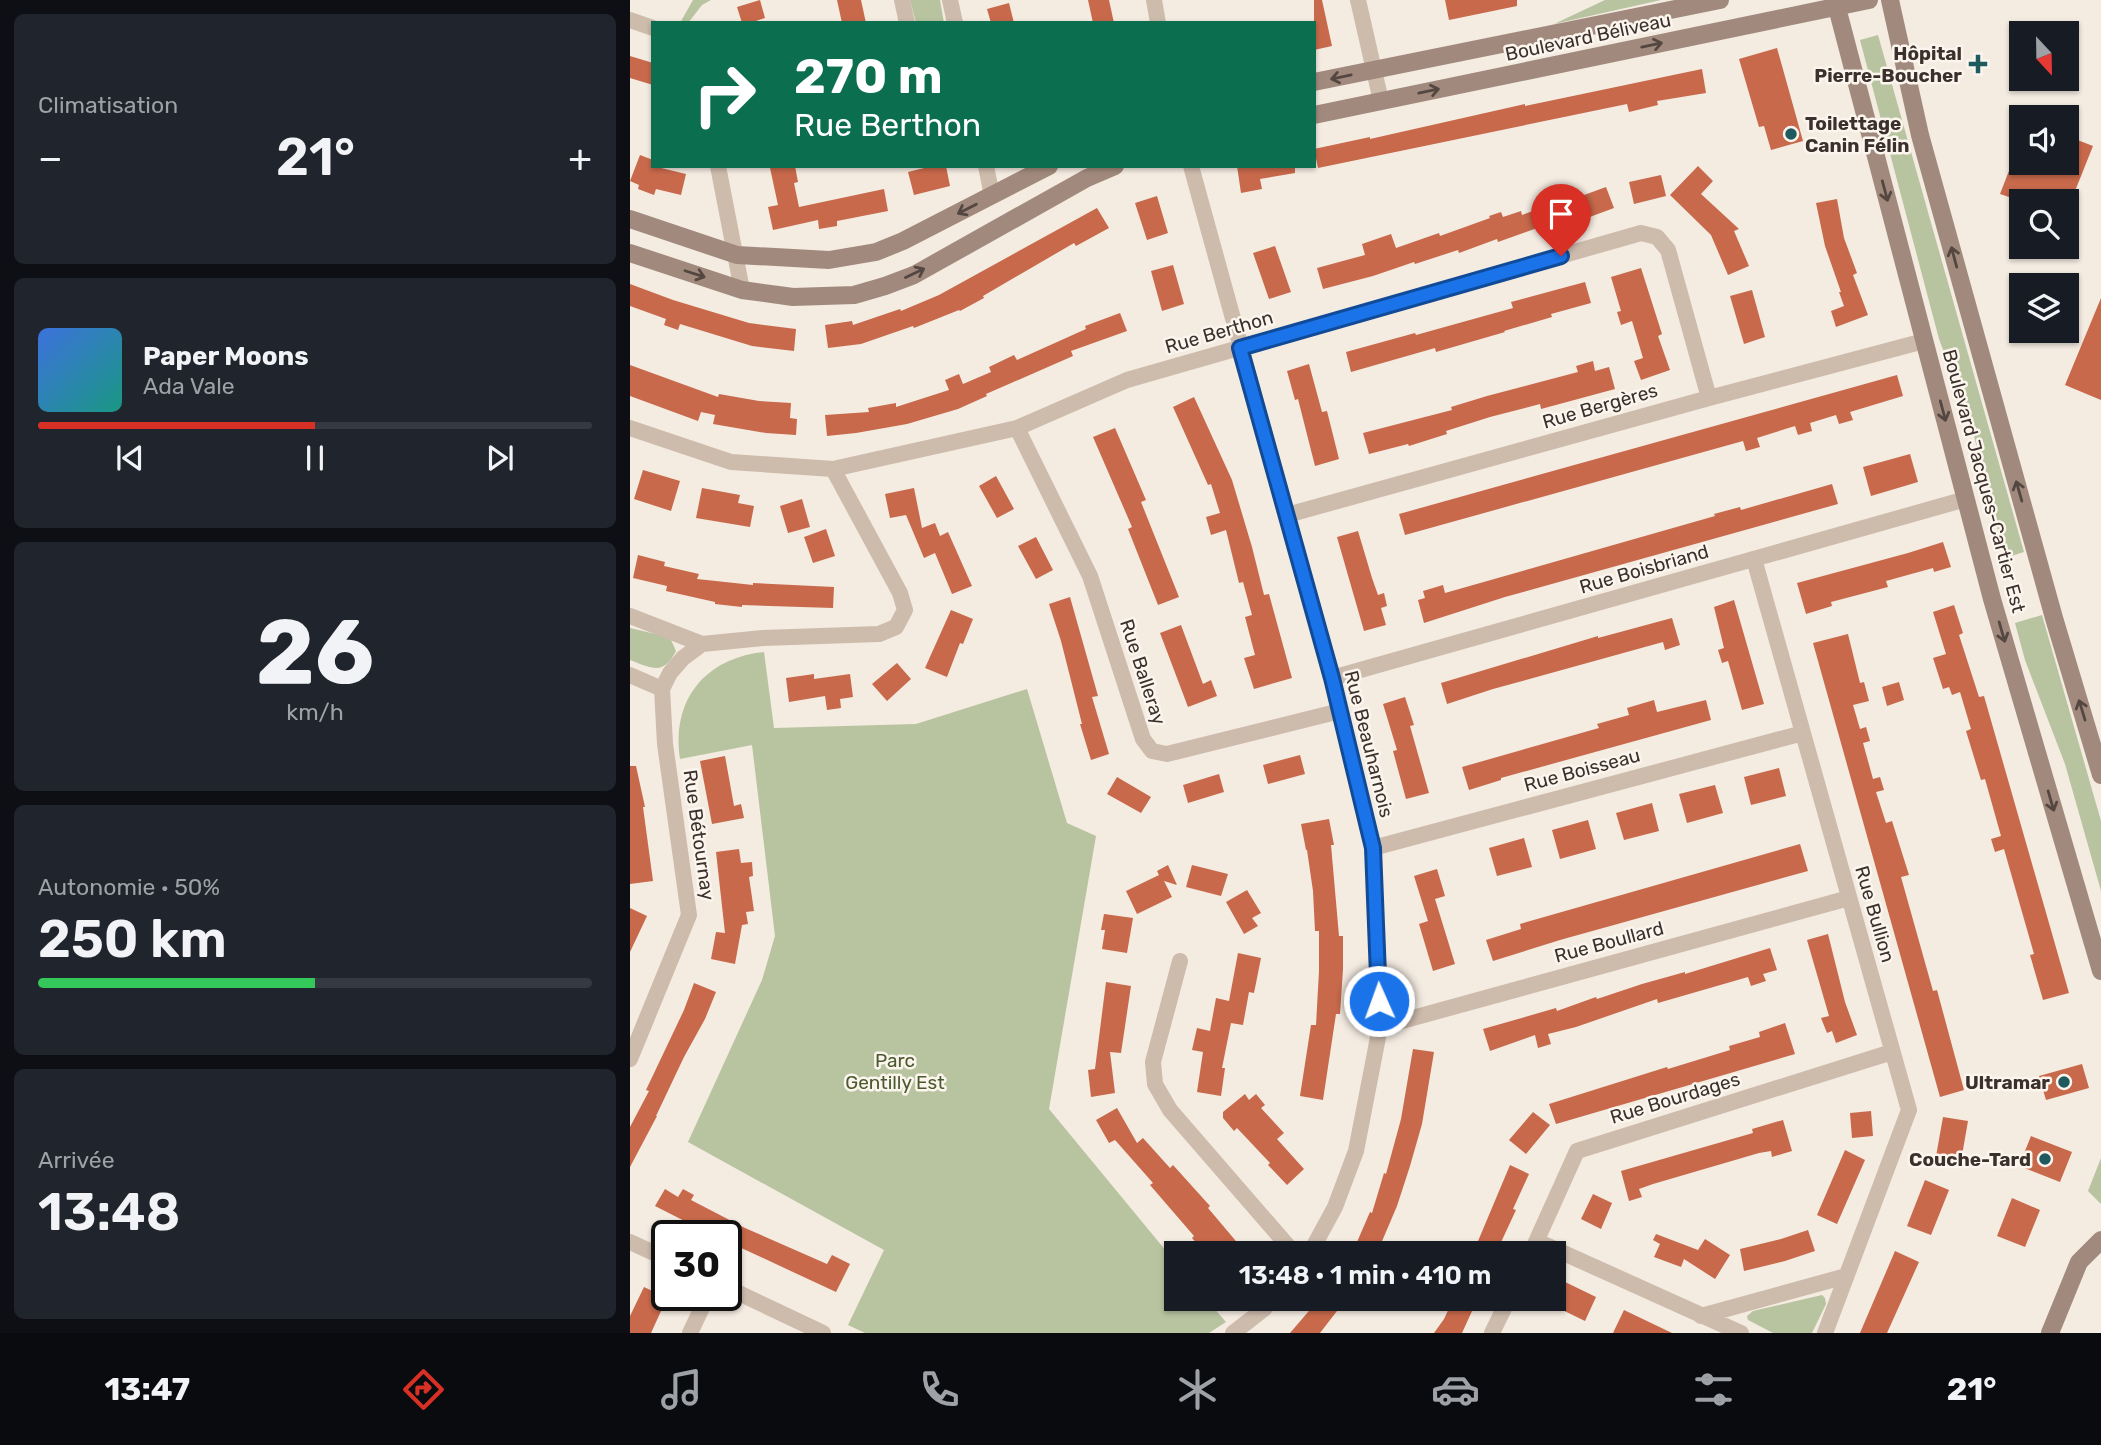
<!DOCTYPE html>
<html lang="fr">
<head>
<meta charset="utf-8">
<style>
  body { margin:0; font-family:Rubik,sans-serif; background:#20242c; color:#f1f3f6; height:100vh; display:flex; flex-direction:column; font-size:26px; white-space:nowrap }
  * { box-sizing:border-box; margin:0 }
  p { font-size:23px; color:#9ea1a6 }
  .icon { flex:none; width:38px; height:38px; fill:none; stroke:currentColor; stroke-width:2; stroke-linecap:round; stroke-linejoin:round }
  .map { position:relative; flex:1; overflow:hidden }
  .drawer { display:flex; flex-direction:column; gap:14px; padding:14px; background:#0d0f14; width:630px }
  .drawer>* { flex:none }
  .top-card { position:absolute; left:21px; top:21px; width:665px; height:147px; border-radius:0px; box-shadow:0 2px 5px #0004; background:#0b6e4f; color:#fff; overflow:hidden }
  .needle { width:46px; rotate:158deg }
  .fabs { position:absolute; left:1379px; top:21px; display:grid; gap:14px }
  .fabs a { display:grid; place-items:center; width:70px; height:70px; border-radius:0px; background:#171b24; box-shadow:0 2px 5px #0004; font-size:35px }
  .speed { position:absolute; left:21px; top:1220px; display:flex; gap:14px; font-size:35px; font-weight:700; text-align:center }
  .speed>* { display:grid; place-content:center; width:91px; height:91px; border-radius:50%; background:#171b24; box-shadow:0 2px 5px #0004; line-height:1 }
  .speed .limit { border:4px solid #111; border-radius:10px; background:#fff; color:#111 }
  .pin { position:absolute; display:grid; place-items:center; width:60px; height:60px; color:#fff; margin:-72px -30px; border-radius:50% 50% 50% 0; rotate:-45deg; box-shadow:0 0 7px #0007 }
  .pin .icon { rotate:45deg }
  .me { position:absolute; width:77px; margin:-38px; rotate:358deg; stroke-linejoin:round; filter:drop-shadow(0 0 5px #0008) }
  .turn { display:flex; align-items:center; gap:24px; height:147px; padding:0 28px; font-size:32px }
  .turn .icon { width:91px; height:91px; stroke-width:2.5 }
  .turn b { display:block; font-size:49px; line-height:60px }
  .big { font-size:52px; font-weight:600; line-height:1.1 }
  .drawer .widget { flex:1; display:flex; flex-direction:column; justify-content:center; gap:10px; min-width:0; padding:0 24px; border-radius:10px; background:#20242c }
  .drawer .dial { align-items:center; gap:0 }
  .dial b { font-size:91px; line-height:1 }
  .song { display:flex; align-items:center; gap:21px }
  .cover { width:84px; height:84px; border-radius:10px; background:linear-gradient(135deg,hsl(220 70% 55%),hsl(170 70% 35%)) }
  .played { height:7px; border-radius:4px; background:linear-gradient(90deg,#d93025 50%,#363941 50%) }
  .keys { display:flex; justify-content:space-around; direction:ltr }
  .heat { display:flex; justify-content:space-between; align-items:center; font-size:38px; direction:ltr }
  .charge { height:10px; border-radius:5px; background:linear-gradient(90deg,#34c759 50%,#363941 0) }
  .trip { position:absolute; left:534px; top:1241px; width:402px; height:70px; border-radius:0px; background:#171b24; box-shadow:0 2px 5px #0004; font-weight:600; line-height:70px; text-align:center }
  .tab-bar { display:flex; height:112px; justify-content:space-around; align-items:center; background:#090b0e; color:#9ea1a6 }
  .tab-bar .icon { width:49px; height:49px }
  .tab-bar .selected { color:#d93025 }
  .tab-bar b { font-size:32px; color:#f1f3f6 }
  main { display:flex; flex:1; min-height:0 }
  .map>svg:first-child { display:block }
  .green { fill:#b8c4a0 }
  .building { fill:#c8694b }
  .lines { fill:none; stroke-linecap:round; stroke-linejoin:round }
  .street { stroke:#cdbbac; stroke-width:16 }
  .secondary { stroke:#a18a7d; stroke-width:18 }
  .oneway { stroke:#544640 }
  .route-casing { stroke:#114b97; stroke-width:18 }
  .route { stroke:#1a73e8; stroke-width:12 }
  .poi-dot { fill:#1f5a5e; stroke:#fbf5ee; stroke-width:2.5 }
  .labels { text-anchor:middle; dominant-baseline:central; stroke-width:5; stroke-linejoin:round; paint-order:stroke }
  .street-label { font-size:19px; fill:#3b302b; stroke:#fbf5ee }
  .poi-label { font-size:19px; font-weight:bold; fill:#3b302b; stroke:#fbf5ee; text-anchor:end }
  .park-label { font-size:19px; fill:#4a5a2e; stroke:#fbf5ee }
</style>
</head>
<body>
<main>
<section class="drawer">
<div class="widget"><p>Climatisation</p>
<div class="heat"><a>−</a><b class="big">21°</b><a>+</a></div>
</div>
<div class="widget">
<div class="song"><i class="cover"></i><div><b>Paper Moons</b><p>Ada Vale</p></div></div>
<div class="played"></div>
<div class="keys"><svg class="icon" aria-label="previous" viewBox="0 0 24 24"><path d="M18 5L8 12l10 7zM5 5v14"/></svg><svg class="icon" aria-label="pause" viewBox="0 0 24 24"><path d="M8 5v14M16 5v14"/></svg><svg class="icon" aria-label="next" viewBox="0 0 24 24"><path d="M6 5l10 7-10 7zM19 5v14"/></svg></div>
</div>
<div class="widget dial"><b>26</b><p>km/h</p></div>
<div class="widget"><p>Autonomie · 50%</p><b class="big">250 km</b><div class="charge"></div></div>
<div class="widget"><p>Arrivée</p><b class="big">13:48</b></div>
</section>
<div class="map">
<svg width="1471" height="1333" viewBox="0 0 1471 1333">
  <rect width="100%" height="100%" fill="#f4ebe1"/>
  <path class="green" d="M63 0H81L72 5 58 23H50Z
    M280 0H310L314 23H286Z
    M975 0H1031L924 24Z
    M1248 35 1394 552 1375 558 1341 424 1309 339 1230 40Z
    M1412 615 1471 821V891L1435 764 1395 660 1385 623Z
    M0 628 34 636 41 640 46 651C34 675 23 669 0 660Z
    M134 652 144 728 286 724 397 689 437 823 466 836 419 1109 546 1263V1298L576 1299 596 1322 579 1333H235L218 1325 254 1250 58 1142 132 980 145 936 122 745 50 759C41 700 75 658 134 652Z
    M1471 1158V1204L1458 1191Z
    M1192 1295 1195 1298 1196 1304 1182 1333H1143L1118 1320 1117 1316 1123 1311Z"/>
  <path class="building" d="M130 0 135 18 120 23H112L107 7Z
    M207 0H231L236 23H212Z
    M458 0H479L484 23H463Z
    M684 0H692L702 46 684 50Z
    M815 0H887V6L819 20Z
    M379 3 384 23H361L357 9Z
    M1147 48 1173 141 1141 150 1134 126 1129 127 1109 59Z
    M0 56 23 63V85L0 78Z
    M1072 69 1076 93 1027 101 1028 105 999 112 997 104 688 168 684 149 740 137V139L895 104V106Z
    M1437 136 1463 146 1441 201H1391L1370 194 1382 163H1437Z
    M10 155 23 160V166L56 174 51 195 26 189 24 195 8 189 9 185 0 181Z
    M148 166H165L168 182 164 183 169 207 254 189 258 211 207 221V226L189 229 188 220 143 230 138 207 148 205 140 168Z
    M302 166H316L320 186 284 195 278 172Z
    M607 166H665V173L630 179 632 189 611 193Z
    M1068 166 1083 181 1071 194 1109 229 1104 231 1119 266 1098 275 1081 235 1040 195Z
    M1031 175 1036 196 1004 204 999 182Z
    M976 187 984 208 957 218 956 214 911 230 910 227 868 242 867 239 829 253 828 250 785 264 784 262 743 276 693 289 687 268 735 255 732 244 761 234 766 248 809 233 810 236 860 218 859 216 871 212 873 217 891 211 892 215 942 196 943 199Z
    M527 196 538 233 517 240 505 203Z
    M1207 199 1214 238 1227 273 1223 275 1238 315 1206 327 1201 311 1214 306 1209 292H1211L1195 246 1186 203Z
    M467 208 479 228 446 246 444 243 353 296 354 298 330 311 329 310 284 328 283 326 231 344 198 348 195 325 222 321 223 325 270 309 271 311 309 295Z
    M645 246 661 292 639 299 623 253Z
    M543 265 554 304 532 311 521 271Z
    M1011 268 1032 334 1028 336 1040 370 1011 380 1004 361 1013 358 1002 321 991 325 987 312 991 311 981 277Z
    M955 282 961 303 921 314 922 317 874 331 875 332 806 352 805 348 721 372 716 352 785 333 786 335 883 308 881 302Z
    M0 284 43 300 119 323 166 329 164 351 122 346 50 324 48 330 34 325 36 319 0 306Z
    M1122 290 1135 337 1114 344 1100 296Z
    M1471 298V400L1435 385Z
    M490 313 497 331 441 351 443 356 356 394 357 396 328 409 277 424 226 433 197 436 195 415 239 412 238 408 266 403V407L319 390 315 380 329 374 333 384 361 372 359 367 384 355 387 360 456 329 455 326Z
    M963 361 965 371 979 367 985 389 911 409 910 404 860 417 816 431 817 434 779 446 778 444 739 454 733 433 822 410 821 407 857 396 948 372 946 366Z
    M679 364 692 412 697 411 709 459 685 466 668 399 665 400 657 371Z
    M0 365 88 397 89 394 129 401 161 403 160 418 167 419 166 435 136 433 83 424 85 415 71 412 68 421 0 396Z
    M1267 375 1273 396 1220 412 1223 420 1209 424 1206 415 1180 423 1182 431 1168 435 1165 426 1127 438 1130 447 1116 451 1113 441 775 535 769 514Z
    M564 397 602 480 622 547 634 595 639 594 662 678 624 689 614 658 625 655 615 617 622 615 613 582 609 583 596 530 581 535 576 517 590 513 581 484 578 485 543 407Z
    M485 428 516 500 511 502 549 597 528 605 498 529 502 527 463 437Z
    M1280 454 1288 482 1241 496 1233 467Z
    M13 470 50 481 41 511 4 499Z
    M366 476 384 509 367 518 349 486Z
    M1202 484 1208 504 875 597 794 623 788 600 795 598 793 591 813 585 815 593 1085 516 1084 514 1110 507 1111 510Z
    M72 488 110 495 108 503 124 506 120 527 66 518Z
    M284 488 292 528 305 523 310 536 318 532 342 586 322 594 305 553 294 558 276 515 260 518 255 494Z
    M172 499 180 527 158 533 150 506Z
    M196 529 205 556 183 563 174 537Z
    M728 531 742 578 748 595 754 593 757 606 751 608 756 625 734 631 707 537Z
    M406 537 423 570 406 579 388 546Z
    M1313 542 1321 567 1304 572 1303 568 1256 581 1258 587 1201 602 1202 606 1176 614 1167 583 1278 553Z
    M8 555 35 562 34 566 69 574 67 579 123 585V583L204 587 203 608 112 605V607L85 604V602L36 591 37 586 3 578Z
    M440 597 468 696 462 697 479 754 461 760 450 724H452L431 641 419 604Z
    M1104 600 1134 704 1112 710 1098 661 1092 663 1088 650 1094 648 1084 607Z
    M1324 605 1333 633 1329 635 1349 697 1354 696 1439 993 1413 1000 1400 955 1404 954 1374 849 1365 852 1361 839 1371 836 1355 779 1351 780 1336 731 1341 729 1330 692 1322 695 1319 687 1313 689 1303 658 1316 654 1303 612Z
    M321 610 343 619 333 644 330 643 317 677 295 668Z
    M1042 618 1050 645 1035 650 1033 642 863 689 817 704 811 683 968 636V638Z
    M551 625 573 684 581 680 587 696 558 707 530 633Z
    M1218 634 1230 683 1234 682 1239 701 1223 705 1230 729 1236 727 1240 741 1233 743 1243 779 1250 777 1254 790 1246 792 1256 823 1262 821 1273 856 1279 875 1271 877 1303 991 1307 990 1334 1090 1310 1097 1183 643Z
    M267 663 281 679 257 701 242 684Z
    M184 674V679L220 674 223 697 210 699 211 708 197 710 195 696 159 702 156 678Z
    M1269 682 1274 700 1257 706 1252 687Z
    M775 697 784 725 780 726 799 793 776 799 763 751 767 750 753 704Z
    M1024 700 1027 712 1076 700 1081 720 871 778V780L839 790 832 767 969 728 967 724 999 715 997 708Z
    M670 755 675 774 638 784 633 765Z
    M95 756 104 806 111 804 114 818 82 824 70 761Z
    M0 766H6L15 807H13L23 881 0 884Z
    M1149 768 1156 796 1121 805 1114 777Z
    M589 774 594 792 558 803 553 785Z
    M487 777 521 797 511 813 477 794Z
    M1085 785 1093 813 1057 823 1049 794Z
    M1022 803 1029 831 994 840 986 813Z
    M699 819 704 845H701L709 936H713V969L710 1014H706L693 1100 670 1096 681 1025H686L689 971V931H685L683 891 677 850H676L671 824Z
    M958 820 966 849 930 859 922 830Z
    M894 838 902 867 867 876 859 848Z
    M1170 844 1178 871 930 940 863 961 856 940 891 929 890 924Z
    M109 849 111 863 122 862 123 876 119 877 124 911 116 912 118 924 112 925 105 964 81 959 86 932 95 933 86 852Z
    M538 865 547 885 534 881 542 897 507 914 496 891 529 875 527 871Z
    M562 865 598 874 591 896 556 887Z
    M807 869 815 896 805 899 825 964 803 971 789 924 798 921 784 876Z
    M617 890 631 913 622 918 628 926 614 934 596 902Z
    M0 908 17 916 0 952Z
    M474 914 503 918 497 953 472 949 475 930H471Z
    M1198 934 1215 1002 1227 1035 1206 1043 1202 1031 1197 1033 1191 1018 1199 1016 1177 940Z
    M1140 948 1147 970 1133 974 1136 981 1121 986 1118 977 1028 1003 1027 999 946 1027 918 1034 921 1044 908 1048 905 1035 860 1051 853 1029 926 1008 927 1011 966 997 967 999 1012 984 1055 972V974Z
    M608 953 631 958 624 993 619 992 613 1025 601 1023 592 1068H595L591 1096 567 1092 573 1052 562 1050 567 1028 580 1031 586 998 599 1001Z
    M476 982 501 986 491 1053 480 1052 485 1093 461 1097 458 1070 465 1069Z
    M64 983 86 992 75 1019 54 1057 26 1116H27L0 1167V1127L19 1091 16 1090 54 1010Z
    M1155 1023 1165 1054 926 1124 919 1104 1037 1067 1038 1069 1100 1050 1099 1046 1130 1037 1129 1032Z
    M783 1049 804 1052 792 1124 780 1166 767 1206 747 1253H721L727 1242 740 1212 742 1213 754 1173 756 1174 771 1119Z
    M1452 1064 1459 1088 1416 1100 1409 1076Z
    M615 1094 619 1100 626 1094 635 1105 631 1108 654 1133 647 1139 674 1169 657 1185 638 1165 640 1163 607 1128 604 1131 593 1118V1112Z
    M487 1108 507 1143 513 1138 540 1168 543 1165 580 1206 578 1208 616 1253H575L562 1238 564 1236 520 1185 523 1183 485 1140 479 1143 466 1120Z
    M1241 1111 1243 1136 1222 1138 1220 1113Z
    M903 1112 920 1125 896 1154 879 1140Z
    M1313 1117 1338 1121 1330 1167 1305 1162Z
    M1153 1120 1162 1151 1142 1157 1141 1151 1129 1153 1023 1184 1009 1189 1012 1197 999 1201 991 1171 1123 1133 1122 1129Z
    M1401 1136 1442 1152 1430 1182 1389 1166Z
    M1215 1150 1235 1160 1207 1224 1187 1215Z
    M880 1165 899 1174 883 1209 886 1210 866 1253H843Z
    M1295 1180 1319 1190 1301 1235 1277 1226Z
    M35 1189 48 1197 53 1189 64 1195 61 1200 115 1228 197 1264 202 1255 220 1264 206 1292 107 1246 112 1236H84L25 1206Z
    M963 1194 982 1203 971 1229 951 1219Z
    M1382 1198 1410 1210 1395 1247 1367 1236Z
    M1178 1230 1185 1251 1155 1261 1114 1271 1110 1249 1151 1239Z
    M1026 1234 1068 1250 1075 1239 1100 1255 1085 1279 1054 1259 1051 1267 1024 1257 1030 1244 1023 1240Z
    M1265 1251 1289 1262 1257 1333H1230Z
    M933 1281 966 1297 955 1321 922 1305Z
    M14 1287 37 1298 21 1333H0V1316Z
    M690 1298H717L690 1333H660Z
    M824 1298H848L832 1333H804L814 1319Z
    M994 1310 1042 1333H983Z"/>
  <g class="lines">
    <path class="street" d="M272 0 277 23
      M320 0 325 23
      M524 0 528 23
      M728 0 751 101
      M0 20 23 28
      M88 166 112 290
      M356 166 362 196
      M561 166 702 678 743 848 750 1027 726 1151 705 1207 680 1253
      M0 428 101 462 203 469 387 428 497 380 1011 233 1027 237 1038 250 1079 398
      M387 428 460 576 513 739 522 751 537 754 710 711
      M657 515 1079 398 1294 341
      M1124 559 1279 1110 1195 1333
      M0 616 72 644
      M0 675 32 689
      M702 678 1336 499
      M743 848 1173 733
      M550 961 523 1062 525 1084 540 1110 664 1253
      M750 1027 1219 898
      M0 1059 59 915 35 744 32 689 40 673 53 658 72 644 133 638 249 634 266 627 275 610 270 593 203 469
      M907 1241 1111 1333
      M0 1242 37 1259
      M901 1253 947 1151 1262 1052
      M96 1287 193 1333
      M1071 1316 1216 1276
      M60 1333 78 1295
      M603 1333 634 1309 643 1298
      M862 1333 879 1298"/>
    <path class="secondary" d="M1205 0 1362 599 1471 971
      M1260 0 1290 135 1424 618 1471 775
      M684 82 1090 0
      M684 115 1239 0
      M0 219 107 255 199 260 246 252 273 241 419 166
      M0 253 112 290 163 297 224 295 255 286 284 275 457 178 485 166
      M1420 1333 1449 1262 1471 1240"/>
  </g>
  <defs><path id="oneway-shaft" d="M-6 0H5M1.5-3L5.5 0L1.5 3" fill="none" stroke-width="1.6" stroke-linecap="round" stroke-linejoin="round" transform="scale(1.75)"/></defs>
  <g class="oneway">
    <use href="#oneway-shaft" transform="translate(1022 45) rotate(-12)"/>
    <use href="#oneway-shaft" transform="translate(711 77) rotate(168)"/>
    <use href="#oneway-shaft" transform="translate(799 91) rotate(-12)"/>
    <use href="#oneway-shaft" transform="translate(1255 191) rotate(75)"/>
    <use href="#oneway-shaft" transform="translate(337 209) rotate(153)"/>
    <use href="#oneway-shaft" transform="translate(1324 257) rotate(-105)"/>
    <use href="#oneway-shaft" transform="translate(285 273) rotate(-26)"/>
    <use href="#oneway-shaft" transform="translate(65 274) rotate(18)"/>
    <use href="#oneway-shaft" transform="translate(1313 411) rotate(75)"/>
    <use href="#oneway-shaft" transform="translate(1389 491) rotate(-106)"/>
    <use href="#oneway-shaft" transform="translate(1372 632) rotate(74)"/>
    <use href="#oneway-shaft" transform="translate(1452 710) rotate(-107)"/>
    <use href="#oneway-shaft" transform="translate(1421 801) rotate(74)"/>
  </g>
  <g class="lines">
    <defs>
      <path id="route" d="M749 1001 743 848 702 678 610 348 931 256"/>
    </defs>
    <use href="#route" class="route-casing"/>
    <use href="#route" class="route"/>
  </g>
  <g class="poi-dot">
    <path d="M1344.5 53.5h7v7h7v7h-7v7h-7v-7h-7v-7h7z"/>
    <circle cx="1161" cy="134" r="7"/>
    <circle cx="1434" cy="1082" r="7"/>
    <circle cx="1415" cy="1159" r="7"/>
  </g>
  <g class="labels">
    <g class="street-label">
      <text transform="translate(958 37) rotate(-12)">Boulevard Béliveau</text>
      <text transform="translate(589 332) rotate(-16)">Rue Berthon</text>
      <text transform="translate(970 406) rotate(-16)">Rue Bergères</text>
      <text transform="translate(1354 481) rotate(75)">Boulevard Jacques-Cartier Est</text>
      <text transform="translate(1014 569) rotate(-16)">Rue Boisbriand</text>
      <text transform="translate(513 672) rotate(72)">Rue Balleray</text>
      <text transform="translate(739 744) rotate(76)">Rue Beauharnois</text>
      <text transform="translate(952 770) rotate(-15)">Rue Boisseau</text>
      <text transform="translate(69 835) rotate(82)">Rue Bétournay</text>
      <text transform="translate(1245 914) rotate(74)">Rue Bullion</text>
      <text transform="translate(979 942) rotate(-15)">Rue Boullard</text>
      <text transform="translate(1045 1098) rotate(-17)">Rue Bourdages</text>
    </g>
    <g class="poi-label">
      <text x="1332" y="53">Hôpital<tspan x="1332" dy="22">Pierre-Boucher</tspan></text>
      <text x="1175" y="123" text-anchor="start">Toilettage<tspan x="1175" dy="22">Canin Félin</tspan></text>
      <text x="1420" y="1082">Ultramar</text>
      <text x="1401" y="1159">Couche-Tard</text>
    </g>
    <g class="park-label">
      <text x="265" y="1060">Parc<tspan x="265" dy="22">Gentilly Est</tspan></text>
    </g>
  </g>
</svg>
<div class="fabs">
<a><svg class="needle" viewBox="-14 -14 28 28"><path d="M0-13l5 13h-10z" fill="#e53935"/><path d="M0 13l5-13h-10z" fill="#9ea1a6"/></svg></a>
<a><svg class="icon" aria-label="sound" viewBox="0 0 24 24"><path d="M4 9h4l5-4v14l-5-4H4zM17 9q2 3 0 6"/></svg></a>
<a><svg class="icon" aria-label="search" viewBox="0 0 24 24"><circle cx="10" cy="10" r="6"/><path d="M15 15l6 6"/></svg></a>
<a><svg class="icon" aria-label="layers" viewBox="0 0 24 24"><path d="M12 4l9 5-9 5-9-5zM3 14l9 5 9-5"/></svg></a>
</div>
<div class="speed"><div class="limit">30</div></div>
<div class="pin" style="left:931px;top:256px;background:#d93025"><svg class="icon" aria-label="arrive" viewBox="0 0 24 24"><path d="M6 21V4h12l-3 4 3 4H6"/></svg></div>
<svg class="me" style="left:749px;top:1001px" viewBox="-20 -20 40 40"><circle r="17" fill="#1a73e8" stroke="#fff" stroke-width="3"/><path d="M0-11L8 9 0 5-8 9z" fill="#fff"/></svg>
<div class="trip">13:48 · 1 min · 410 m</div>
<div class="top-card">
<div class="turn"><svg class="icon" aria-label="right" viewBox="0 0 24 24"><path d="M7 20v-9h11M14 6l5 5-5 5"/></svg><div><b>270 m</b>Rue Berthon</div></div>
</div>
</div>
</main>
<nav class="tab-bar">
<b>13:47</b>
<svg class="icon selected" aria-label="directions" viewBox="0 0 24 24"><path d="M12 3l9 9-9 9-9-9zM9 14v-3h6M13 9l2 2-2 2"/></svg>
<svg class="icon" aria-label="music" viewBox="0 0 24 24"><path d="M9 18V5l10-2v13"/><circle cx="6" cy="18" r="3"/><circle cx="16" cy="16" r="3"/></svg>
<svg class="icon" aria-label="phone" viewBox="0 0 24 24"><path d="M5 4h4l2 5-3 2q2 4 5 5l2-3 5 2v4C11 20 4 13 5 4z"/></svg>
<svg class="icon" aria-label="climate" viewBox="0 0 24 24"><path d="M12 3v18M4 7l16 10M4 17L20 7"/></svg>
<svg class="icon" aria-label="car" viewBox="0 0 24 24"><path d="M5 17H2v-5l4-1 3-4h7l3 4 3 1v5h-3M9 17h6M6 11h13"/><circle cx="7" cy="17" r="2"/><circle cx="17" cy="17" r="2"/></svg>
<svg class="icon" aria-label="filters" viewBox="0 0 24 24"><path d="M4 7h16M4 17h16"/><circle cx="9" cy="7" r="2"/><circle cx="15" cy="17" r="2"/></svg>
<b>21°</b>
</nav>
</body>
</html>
